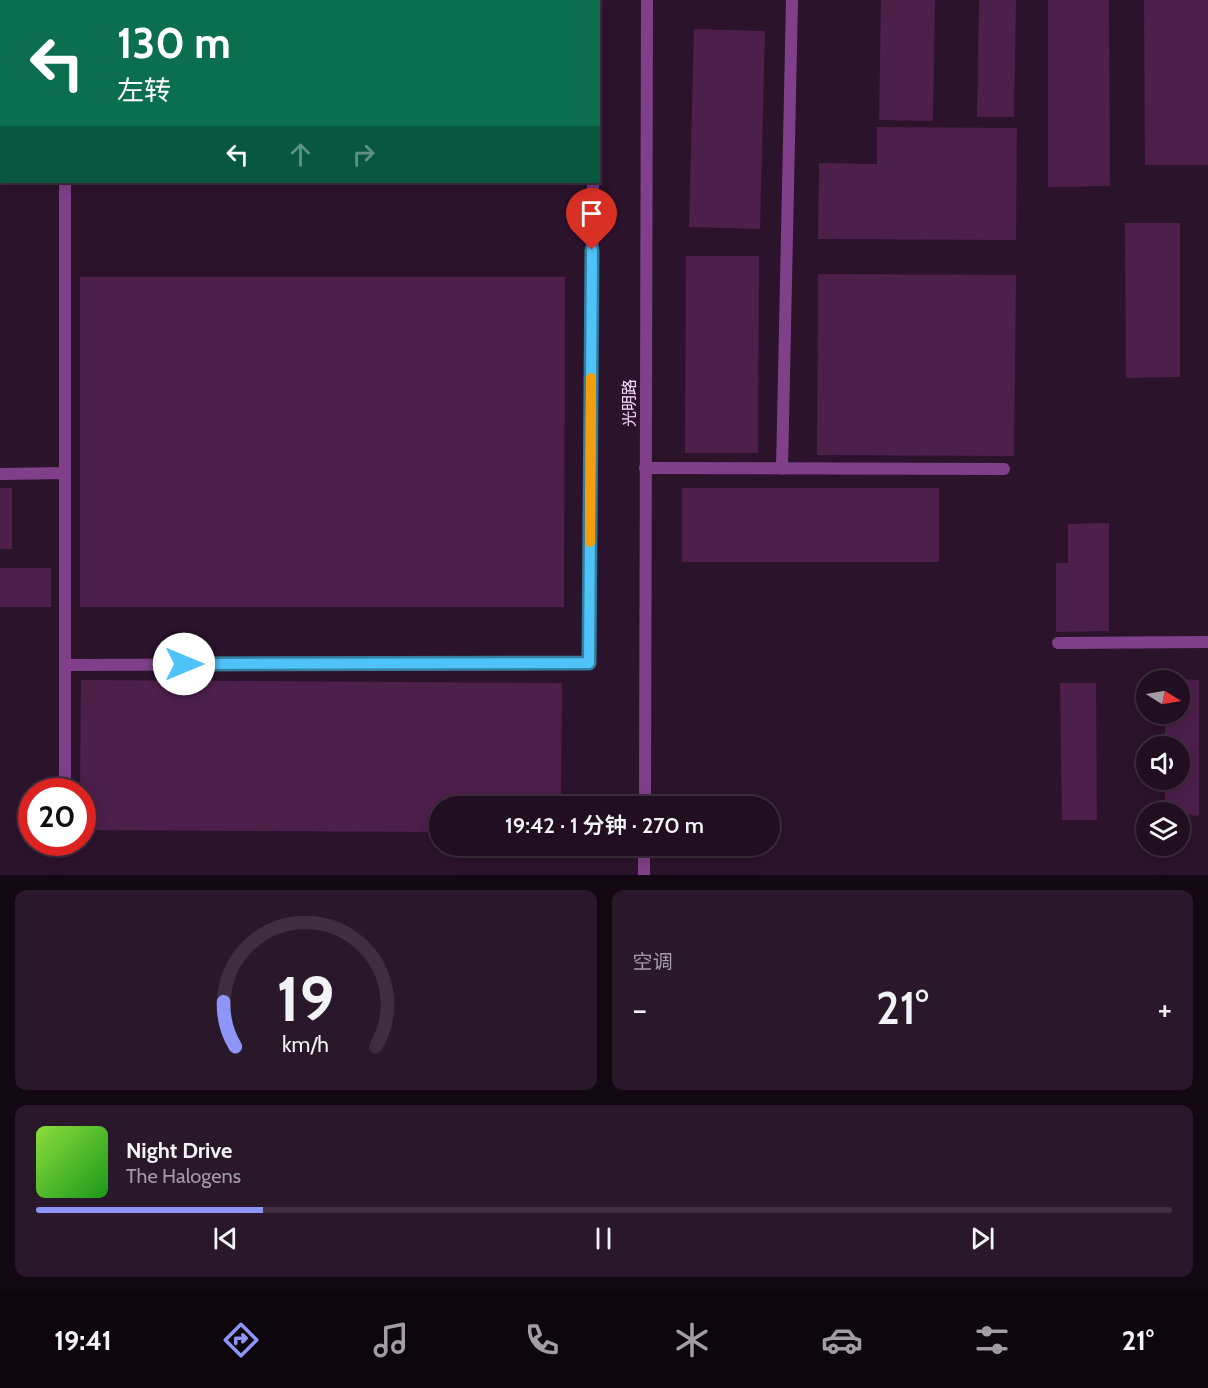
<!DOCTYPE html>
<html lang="zh">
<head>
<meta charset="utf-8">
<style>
  body { margin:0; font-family:Cabin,"Noto Sans SC",sans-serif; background:#29172a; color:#f1f3f6; height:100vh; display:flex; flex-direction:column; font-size:22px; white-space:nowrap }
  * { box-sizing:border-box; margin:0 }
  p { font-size:20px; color:#a29ca5 }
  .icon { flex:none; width:33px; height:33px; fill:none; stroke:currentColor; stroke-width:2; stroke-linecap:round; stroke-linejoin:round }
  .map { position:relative; height:875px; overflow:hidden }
  .details { display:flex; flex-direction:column; gap:15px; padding:15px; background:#120812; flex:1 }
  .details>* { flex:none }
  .banner { position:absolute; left:0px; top:0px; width:600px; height:183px; box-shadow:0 3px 15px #0003,0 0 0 2px #3e2e3f; background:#0b6e4f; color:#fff; overflow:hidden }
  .needle { width:39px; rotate:101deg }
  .controls { position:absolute; left:1136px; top:670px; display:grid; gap:12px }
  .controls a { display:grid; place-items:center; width:54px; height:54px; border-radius:50%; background:#210e21; box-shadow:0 3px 15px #0003,0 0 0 2px #3e2e3f; font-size:30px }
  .speed { position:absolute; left:18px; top:778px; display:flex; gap:12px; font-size:30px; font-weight:700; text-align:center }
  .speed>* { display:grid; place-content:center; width:78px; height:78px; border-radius:50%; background:#210e21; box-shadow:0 3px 15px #0003,0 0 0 2px #3e2e3f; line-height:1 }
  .speed .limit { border:9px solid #d22; background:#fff; color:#111 }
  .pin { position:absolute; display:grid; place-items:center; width:51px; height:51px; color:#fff; margin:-62px -26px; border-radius:50% 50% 50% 0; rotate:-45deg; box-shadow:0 0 6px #0007 }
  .pin .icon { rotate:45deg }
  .me { position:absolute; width:66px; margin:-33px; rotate:90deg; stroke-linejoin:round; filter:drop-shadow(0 0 4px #0008) }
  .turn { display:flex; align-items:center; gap:21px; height:126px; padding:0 18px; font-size:27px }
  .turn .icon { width:78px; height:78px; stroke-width:2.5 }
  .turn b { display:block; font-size:42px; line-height:51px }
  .lanes { display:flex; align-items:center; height:57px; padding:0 18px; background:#0003; justify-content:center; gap:30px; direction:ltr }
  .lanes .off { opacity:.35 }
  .big { font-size:45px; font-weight:600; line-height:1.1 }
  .details .widget { flex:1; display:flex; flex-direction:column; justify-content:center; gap:9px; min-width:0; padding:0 21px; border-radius:12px; background:#29172a }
  .details .dial { align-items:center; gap:0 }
  .dial svg { height:156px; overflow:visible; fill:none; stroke:#3e2e3f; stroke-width:7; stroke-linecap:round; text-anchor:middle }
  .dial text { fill:#f1f3f6; stroke:none }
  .song { display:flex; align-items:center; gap:18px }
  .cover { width:72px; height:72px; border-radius:9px; background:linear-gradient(135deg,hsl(90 70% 55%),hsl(120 70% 35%)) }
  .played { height:6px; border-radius:3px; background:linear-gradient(90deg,#8d95f6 20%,#3e2e3f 20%) }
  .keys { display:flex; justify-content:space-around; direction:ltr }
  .heat { display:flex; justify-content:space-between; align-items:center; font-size:33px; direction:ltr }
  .details .tiles { flex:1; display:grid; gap:15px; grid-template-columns:1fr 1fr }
  .widget:last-child { grid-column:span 2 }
  .trip { position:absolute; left:429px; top:796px; width:351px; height:60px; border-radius:30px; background:#210e21; box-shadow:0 3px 15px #0003,0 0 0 2px #3e2e3f; font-weight:600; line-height:60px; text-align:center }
  .tabs { display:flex; height:96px; justify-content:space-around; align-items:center; background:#0d060d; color:#a29ca5 }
  .tabs .icon { width:42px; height:42px }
  .tabs .on { color:#8d95f6 }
  .tabs b { font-size:27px; color:#f1f3f6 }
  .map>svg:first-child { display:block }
  .building { fill:#4d1f4b }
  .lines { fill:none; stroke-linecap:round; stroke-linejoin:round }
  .service { stroke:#7f4089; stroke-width:12 }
  .tertiary { stroke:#7f4089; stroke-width:12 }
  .route-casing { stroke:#337fa1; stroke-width:15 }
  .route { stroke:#4fc3f7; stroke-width:10 }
  .slow { stroke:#f59e0b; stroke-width:10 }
  .labels { text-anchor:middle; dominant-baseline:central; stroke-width:6; stroke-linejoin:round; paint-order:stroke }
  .street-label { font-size:16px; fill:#fcdffe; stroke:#2c132c }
</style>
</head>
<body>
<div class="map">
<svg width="1208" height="875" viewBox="0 0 1208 875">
  <rect width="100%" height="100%" fill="#2c132c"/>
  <path class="building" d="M881 0H935L933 121 879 120Z
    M979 0H1016L1014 117H977Z
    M1048 0H1109L1110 186 1048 187Z
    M1144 0H1208V165H1145Z
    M694 29 765 31 760 229 689 227Z
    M877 127 1017 128 1016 240 818 239 819 163 877 164Z
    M1125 223H1180V377L1126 378Z
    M686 256H759L758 453H685Z
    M818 274 1016 275 1014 456 817 455Z
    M80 277H565L564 607H80Z
    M0 488H12V549H0Z
    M682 488H939V562H682Z
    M1109 523V631L1056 632V563H1068V524Z
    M0 568H51V607H0Z
    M1179 679 1199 680V816L1165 813V780H1179V747H1165V714H1179Z
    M81 680 562 683 561 807H440V832L82 830V792H80Z
    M1060 683H1096L1097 820H1062Z"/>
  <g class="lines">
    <path class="service" d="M478 2V0
      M65 182V792
      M645 468 1004 469
      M782 469 792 0
      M0 474 65 473
      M1058 643 1208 642
      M65 665 589 663 593 182
      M65 843V844"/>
    <path class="tertiary" d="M645 807 647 0
      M644 875V846"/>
  </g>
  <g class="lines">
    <defs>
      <path id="route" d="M184 664 589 663 592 250"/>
    </defs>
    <use href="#route" class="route-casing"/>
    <use href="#route" class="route"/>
    <path class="slow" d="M590 542 591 378"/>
  </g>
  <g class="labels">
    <g class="street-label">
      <text transform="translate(629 403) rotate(-90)">光明路</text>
    </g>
  </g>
</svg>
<div class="controls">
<a><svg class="needle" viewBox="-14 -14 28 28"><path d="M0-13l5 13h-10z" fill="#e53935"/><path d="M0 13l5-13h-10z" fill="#a29ca5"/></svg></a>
<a><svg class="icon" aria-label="sound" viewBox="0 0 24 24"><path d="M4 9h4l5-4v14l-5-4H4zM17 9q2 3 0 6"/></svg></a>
<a><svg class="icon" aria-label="layers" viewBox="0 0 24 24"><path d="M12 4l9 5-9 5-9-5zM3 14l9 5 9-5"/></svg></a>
</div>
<div class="speed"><div class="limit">20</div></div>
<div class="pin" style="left:592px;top:250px;background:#d93025"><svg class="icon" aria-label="arrive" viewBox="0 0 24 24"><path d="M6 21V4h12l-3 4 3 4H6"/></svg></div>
<svg class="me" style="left:184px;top:664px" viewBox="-20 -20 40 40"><circle r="19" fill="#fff"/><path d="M0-13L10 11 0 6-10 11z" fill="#4fc3f7"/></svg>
<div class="trip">19:42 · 1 分钟 · 270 m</div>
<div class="banner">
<div class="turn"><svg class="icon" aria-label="left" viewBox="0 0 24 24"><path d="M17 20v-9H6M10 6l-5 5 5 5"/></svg><div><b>130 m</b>左转</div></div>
<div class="lanes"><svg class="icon" aria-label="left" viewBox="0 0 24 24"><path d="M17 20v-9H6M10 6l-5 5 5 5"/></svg><svg class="icon off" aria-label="ahead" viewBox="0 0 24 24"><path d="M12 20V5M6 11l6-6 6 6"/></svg><svg class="icon off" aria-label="right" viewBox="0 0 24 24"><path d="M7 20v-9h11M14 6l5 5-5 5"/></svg></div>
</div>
</div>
<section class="details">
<div class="tiles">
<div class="widget dial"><svg viewBox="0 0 100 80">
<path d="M14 69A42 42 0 1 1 86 69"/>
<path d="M14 69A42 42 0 0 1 8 46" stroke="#8d95f6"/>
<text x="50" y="56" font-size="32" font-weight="700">19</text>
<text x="50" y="72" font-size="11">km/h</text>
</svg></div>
<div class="widget"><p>空调</p>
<div class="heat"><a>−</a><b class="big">21°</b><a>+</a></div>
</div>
<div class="widget">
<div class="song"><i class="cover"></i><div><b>Night Drive</b><p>The Halogens</p></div></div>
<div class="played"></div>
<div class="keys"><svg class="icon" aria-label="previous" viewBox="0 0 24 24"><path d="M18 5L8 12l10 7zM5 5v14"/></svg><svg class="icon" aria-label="pause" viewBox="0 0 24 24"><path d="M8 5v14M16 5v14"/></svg><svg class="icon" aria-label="next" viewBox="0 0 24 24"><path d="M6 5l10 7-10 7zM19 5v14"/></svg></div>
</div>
</div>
</section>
<nav class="tabs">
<b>19:41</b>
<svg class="icon on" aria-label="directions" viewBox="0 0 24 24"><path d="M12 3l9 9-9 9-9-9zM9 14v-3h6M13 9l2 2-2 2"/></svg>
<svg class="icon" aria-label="music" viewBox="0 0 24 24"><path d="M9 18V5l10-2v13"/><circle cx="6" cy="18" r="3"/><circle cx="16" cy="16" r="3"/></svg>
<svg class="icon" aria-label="phone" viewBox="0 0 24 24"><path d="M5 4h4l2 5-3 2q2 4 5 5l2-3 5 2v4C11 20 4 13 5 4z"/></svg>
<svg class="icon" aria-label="climate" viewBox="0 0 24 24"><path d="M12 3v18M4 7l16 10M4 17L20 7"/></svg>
<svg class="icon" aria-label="car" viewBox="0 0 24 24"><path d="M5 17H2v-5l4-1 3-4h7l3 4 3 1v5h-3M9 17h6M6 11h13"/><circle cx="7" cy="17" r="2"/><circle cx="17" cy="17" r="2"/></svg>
<svg class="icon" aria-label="filters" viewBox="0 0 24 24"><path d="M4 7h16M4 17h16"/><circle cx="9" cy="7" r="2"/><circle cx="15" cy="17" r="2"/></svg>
<b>21°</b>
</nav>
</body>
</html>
